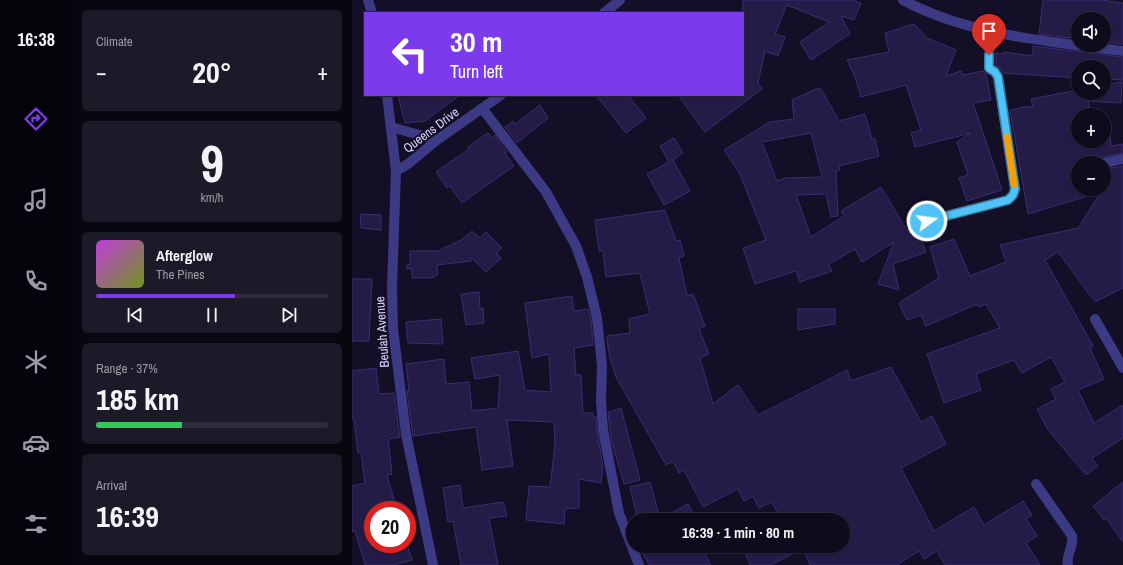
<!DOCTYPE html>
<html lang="en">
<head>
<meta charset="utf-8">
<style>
  body { margin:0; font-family:"Archivo Narrow",sans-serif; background:#1c1929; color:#f1f3f6; height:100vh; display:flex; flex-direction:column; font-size:15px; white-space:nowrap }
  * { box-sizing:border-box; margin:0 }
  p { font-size:13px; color:#9b9ba3 }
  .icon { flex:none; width:22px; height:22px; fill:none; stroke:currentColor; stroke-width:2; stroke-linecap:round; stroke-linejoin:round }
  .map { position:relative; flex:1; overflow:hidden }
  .sheet { display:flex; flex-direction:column; gap:10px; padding:10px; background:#08060f; width:280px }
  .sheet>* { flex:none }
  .banner { position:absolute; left:12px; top:12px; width:380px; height:84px; border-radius:0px; box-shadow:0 1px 3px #0004,0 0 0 1px #2e2b3b; background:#7c3aed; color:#fff; overflow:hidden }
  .tools { position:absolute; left:719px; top:12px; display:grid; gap:8px }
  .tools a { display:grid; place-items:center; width:40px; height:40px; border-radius:50%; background:#0e0b1c; box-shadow:0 1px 3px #0004,0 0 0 1px #2e2b3b; font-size:20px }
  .speed { position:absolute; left:12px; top:501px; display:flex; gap:8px; font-size:20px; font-weight:700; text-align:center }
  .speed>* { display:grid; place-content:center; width:52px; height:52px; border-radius:50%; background:#0e0b1c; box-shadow:0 1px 3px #0004,0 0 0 1px #2e2b3b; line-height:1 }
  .speed .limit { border:6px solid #d22; background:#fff; color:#111 }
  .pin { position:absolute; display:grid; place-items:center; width:34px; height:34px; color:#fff; margin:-41px -17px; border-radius:50% 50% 50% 0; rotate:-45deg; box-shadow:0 0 4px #0007 }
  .pin .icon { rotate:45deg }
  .me { position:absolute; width:44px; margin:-22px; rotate:76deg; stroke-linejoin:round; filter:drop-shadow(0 0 3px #0008) }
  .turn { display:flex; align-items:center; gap:14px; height:84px; padding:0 20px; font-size:18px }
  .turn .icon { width:52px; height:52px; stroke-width:2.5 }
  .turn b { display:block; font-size:28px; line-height:34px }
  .big { font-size:30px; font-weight:700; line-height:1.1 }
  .sheet .widget { flex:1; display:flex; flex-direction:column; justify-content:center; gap:6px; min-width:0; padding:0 14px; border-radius:6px; background:#1c1929 }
  .sheet .dial { align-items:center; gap:0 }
  .dial b { font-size:52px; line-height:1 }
  .song { display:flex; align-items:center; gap:12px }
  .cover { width:48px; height:48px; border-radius:6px; background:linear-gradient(135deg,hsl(290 70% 55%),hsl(80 70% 35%)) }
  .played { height:4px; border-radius:2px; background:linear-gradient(90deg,#7c3aed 60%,#2e2b3b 60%) }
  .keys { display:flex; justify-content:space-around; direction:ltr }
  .heat { display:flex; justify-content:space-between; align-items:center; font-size:22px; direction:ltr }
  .charge { height:6px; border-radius:3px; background:linear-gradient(90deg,#34c759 37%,#2e2b3b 0) }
  .trip { position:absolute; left:274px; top:513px; width:224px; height:40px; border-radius:20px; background:#0e0b1c; box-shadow:0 1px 3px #0004,0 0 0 1px #2e2b3b; font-weight:700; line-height:40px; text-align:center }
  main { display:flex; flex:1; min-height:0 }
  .tab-bar { display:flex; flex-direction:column; width:72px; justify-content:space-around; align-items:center; background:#06040b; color:#9b9ba3 }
  .tab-bar .icon { width:28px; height:28px }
  .tab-bar .selected { color:#7c3aed }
  .tab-bar b { font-size:18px; color:#f1f3f6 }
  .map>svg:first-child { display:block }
  .building { fill:#241b47; stroke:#3b2d73; fill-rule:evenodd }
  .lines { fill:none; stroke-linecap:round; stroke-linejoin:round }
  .service { stroke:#3d3a85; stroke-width:10 }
  .minor { stroke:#3d3a85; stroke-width:10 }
  .route-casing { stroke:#337fa1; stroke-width:10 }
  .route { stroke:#4fc3f7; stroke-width:7 }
  .slow { stroke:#f59e0b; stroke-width:7 }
  .labels { text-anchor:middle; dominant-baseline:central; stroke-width:4; stroke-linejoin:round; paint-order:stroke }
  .street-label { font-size:13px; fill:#d9d4ff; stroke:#130f26 }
</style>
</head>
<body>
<main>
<nav class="tab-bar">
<b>16:38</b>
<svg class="icon selected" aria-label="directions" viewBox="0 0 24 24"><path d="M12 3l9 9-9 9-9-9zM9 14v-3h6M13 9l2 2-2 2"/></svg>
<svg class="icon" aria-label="music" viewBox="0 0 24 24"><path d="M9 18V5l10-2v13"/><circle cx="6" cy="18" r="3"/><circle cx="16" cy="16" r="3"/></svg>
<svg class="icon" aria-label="phone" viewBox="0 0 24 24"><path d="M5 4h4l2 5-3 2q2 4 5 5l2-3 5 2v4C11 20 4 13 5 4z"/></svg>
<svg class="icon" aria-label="climate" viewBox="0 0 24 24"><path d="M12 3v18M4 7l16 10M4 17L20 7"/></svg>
<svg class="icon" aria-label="car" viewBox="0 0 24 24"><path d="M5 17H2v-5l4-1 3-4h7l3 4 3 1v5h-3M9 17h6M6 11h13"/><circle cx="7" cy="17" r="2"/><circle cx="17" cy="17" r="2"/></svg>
<svg class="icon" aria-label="filters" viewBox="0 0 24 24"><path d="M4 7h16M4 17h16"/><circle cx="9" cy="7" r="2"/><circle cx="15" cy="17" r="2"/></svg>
</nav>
<section class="sheet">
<div class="widget"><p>Climate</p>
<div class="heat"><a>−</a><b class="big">20°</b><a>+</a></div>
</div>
<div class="widget dial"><b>9</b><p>km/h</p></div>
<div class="widget">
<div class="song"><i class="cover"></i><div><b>Afterglow</b><p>The Pines</p></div></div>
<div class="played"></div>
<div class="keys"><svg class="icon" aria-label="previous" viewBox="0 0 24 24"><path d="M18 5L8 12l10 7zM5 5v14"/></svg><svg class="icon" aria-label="pause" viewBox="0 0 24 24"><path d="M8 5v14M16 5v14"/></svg><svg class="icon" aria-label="next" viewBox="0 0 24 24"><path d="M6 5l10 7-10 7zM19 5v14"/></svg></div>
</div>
<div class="widget"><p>Range · 37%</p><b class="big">185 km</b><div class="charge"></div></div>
<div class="widget"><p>Arrival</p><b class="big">16:39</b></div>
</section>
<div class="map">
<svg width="771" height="565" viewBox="0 0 771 565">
  <rect width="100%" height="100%" fill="#130f26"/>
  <path class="building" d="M391 0H501L509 3 502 20 489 16 498 34 459 60 448 42 477 22 435 5 423 34 433 37 426 56 413 51 406 83 410 89 353 132 326 95H391Z
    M691 0H749L771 3V44L752 42V19H726V39L687 34Z
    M562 24 575 38 604 50 594 76 609 71 611 75 631 71 634 74 639 100 621 103 650 190 615 201 607 178 616 175 605 142 619 133 563 147 559 133 569 130 554 85 509 97 503 77 495 60 537 52 533 33Z
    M681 46 771 57V80L752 79V67H726V78L651 73 648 68 644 65V53L652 54V52L681 56Z
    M770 82 769 103 736 101 739 115H726V141H752V137L758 136 759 146 771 144V153L750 157 747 158 746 163H726V189H752V169L771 166V288L743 302 706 252 693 260 741 346 738 348 752 379 726 390 742 423 771 405V438L740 458 746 466 734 475 696 430 685 409 704 399 699 389 713 382 699 357 670 373 662 360 624 374 629 390 592 403 575 354 648 328 634 304 626 307 625 304 574 326 569 315 555 320 547 303 587 278 578 247 602 239 618 276 654 262 648 245 726 228 749 192 676 214 658 110 669 108V107H681L679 99 726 90V93H752V85Z
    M464 89H469L487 121 513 114 520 139H523L527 156 487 166 488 170 484 171 486 216 479 217 474 194 444 195 459 237 492 216 489 211 529 187 559 237 567 234 574 252 541 264 547 290 526 284 542 242 510 262 503 249 477 264 480 271 448 282 444 271 403 284 391 248 414 240 387 172 372 150 418 122 442 119 440 100ZM459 133 470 177 433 178 425 181 410 142Z
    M46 95H108L73 121 53 123Z
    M244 95H276L294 118 274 133Z
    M188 105 196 118 165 143 153 127 161 121 163 124Z
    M136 133 140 138 143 135 155 152 153 153 162 166 110 203 98 186 95 188 84 172 117 149 116 147Z
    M322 138 331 153 321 160 338 191 312 205 295 174 317 162 308 146Z
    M313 210 324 241 328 240 332 256 327 258 335 296 341 294 353 326 347 329 357 354 348 358 361 404 386 385 406 415 495 370 499 381 539 367 569 422 580 416 594 444 549 468 582 531 622 507 632 525 671 501 680 515 674 519 685 536 674 543 688 565H593L585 551 572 559 567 551 545 565H458L451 548 419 565H398L391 546H491V520H429L420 502 407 508 401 496 392 501 386 489 351 507 332 470 327 473 321 461 314 465 264 377 260 363H259L256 347 255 336 278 333 277 319 298 314 288 273 254 277 251 251H247L243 220Z
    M8 214 29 215V230L9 228Z
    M120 231 128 238 134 232 150 248 144 253 149 258 134 272 119 257V261L85 265 86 274 80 278H60V271H59V268L55 269 54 266 58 264V251H86L111 239Z
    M0 279H20L17 341H0Z
    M127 292 128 309 131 308 132 323 114 325 109 294Z
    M220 296 222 311 236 309 239 319 241 345 222 348 224 375H229L231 413H241V417H244L245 431 251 466 249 483 227 479V508L213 509 212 524 174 520 177 486 198 487 203 444 202 422 155 420 161 466 130 470 124 427 61 436 55 391H57L54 364 92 359 94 384 117 382 120 411 146 408 148 375 123 379 119 358 166 351 173 390 199 392 197 354 180 358 173 303Z
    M446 309H483V324L446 330Z
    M89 319 91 344 56 343 54 322Z
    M24 368 27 394 42 393 48 437 36 439 40 474 35 475 45 510H21V544H55L60 560 42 565H13L3 531 0 532V486L13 483 9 453H6L2 419H0V371Z
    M269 408 288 480 272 484 259 439 256 412Z
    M298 482 308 519 336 504 345 520H284L283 518 285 517 278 487Z
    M771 482V542L754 518 752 520 741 506Z
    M108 485 111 508 151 502 155 516 137 518 146 565H109L101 521 96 522 91 488Z
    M287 546H349L359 565H297Z"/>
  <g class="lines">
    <path class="service" d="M561 224 656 200 661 195 663 189 646 77 643 72 637 68 638 31
      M684 484 720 536C722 547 713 557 716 565"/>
    <path class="minor" d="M16 0 20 13
      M551 0C615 35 700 42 771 51
      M252 13 268 0
      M35 95 44 171 40 287 41 329 54 434 81 565
      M130 108 194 192 224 246 235 277 245 318 250 365 249 401 251 430 267 513 287 565
      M39 127 85 140
      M752 163 771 159
      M44 171 56 164 85 140 149 95
      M743 319 771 368"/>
  </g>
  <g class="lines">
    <defs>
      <path id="route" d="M575 221 656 200 661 195 663 189 646 77 643 72 637 68V55"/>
    </defs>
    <use href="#route" class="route-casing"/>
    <use href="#route" class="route"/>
    <path class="slow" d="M655 137 662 184"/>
  </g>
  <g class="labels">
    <g class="street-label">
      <text transform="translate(79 130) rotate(-37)">Queens Drive</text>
      <text transform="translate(30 332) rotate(-94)">Beulah Avenue</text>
    </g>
  </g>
</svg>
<div class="tools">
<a><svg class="icon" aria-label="sound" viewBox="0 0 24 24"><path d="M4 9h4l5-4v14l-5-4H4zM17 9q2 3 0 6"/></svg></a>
<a><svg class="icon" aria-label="search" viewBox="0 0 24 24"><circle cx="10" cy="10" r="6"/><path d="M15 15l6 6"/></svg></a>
<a>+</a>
<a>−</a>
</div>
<div class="speed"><div class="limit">20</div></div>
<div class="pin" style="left:637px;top:55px;background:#d93025"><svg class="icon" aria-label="arrive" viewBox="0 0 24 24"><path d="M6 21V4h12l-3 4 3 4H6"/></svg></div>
<svg class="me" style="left:575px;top:221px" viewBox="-20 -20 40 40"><circle r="17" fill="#4fc3f7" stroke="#fff" stroke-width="3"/><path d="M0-11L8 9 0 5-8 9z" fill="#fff"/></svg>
<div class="trip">16:39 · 1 min · 80 m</div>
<div class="banner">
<div class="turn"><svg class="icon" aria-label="left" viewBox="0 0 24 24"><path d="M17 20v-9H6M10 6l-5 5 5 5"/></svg><div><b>30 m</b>Turn left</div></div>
</div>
</div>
</main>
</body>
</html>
